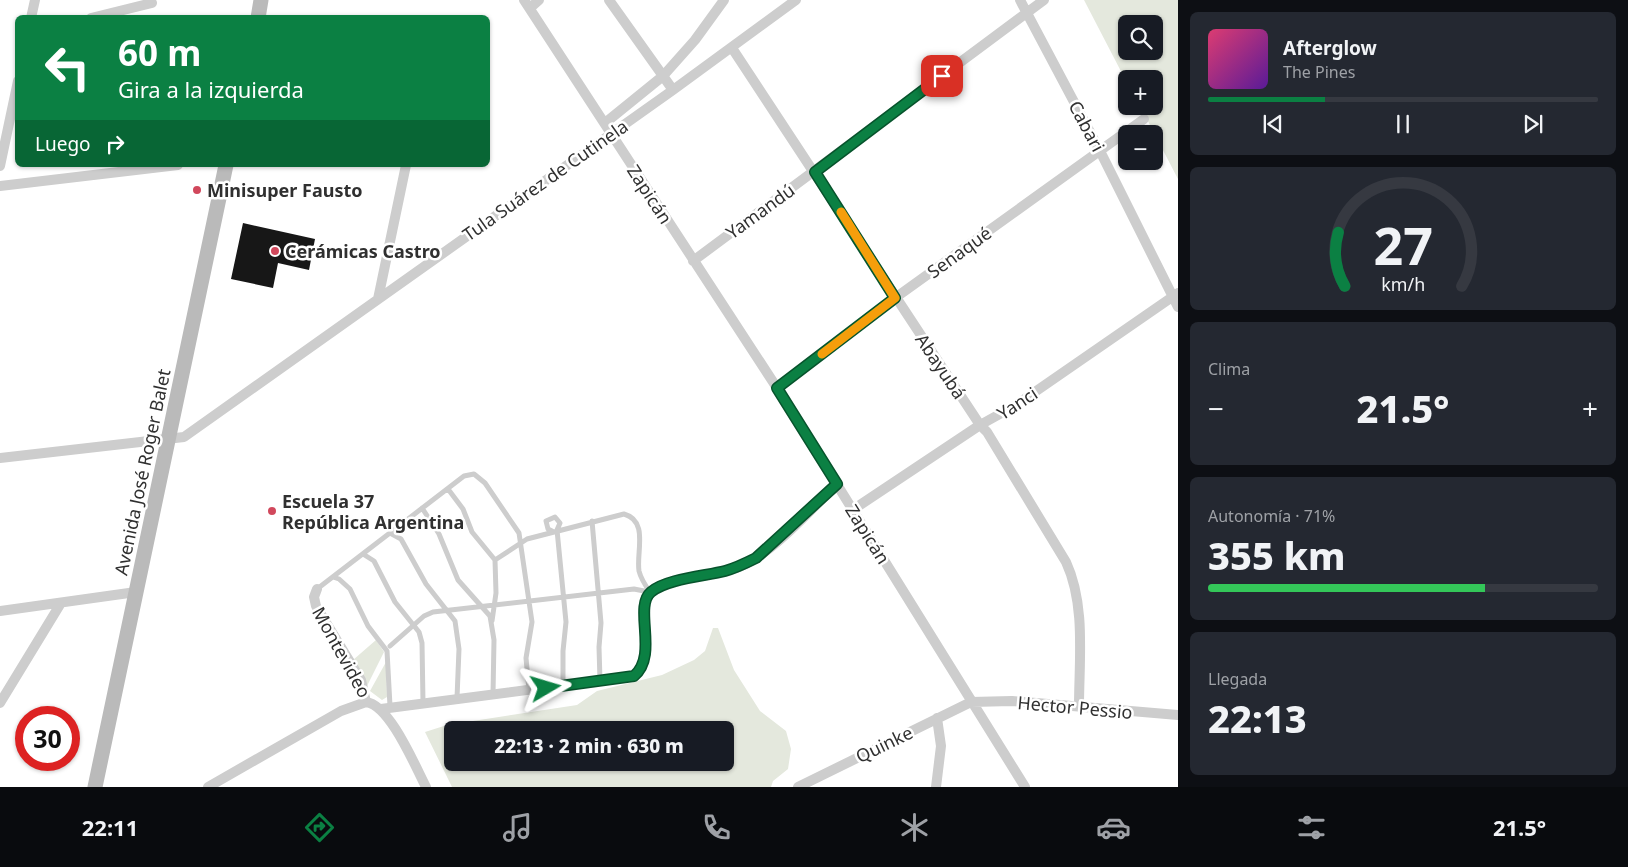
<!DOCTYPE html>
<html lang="es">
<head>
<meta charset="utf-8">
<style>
  body { margin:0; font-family:"Noto Sans",sans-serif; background:#242831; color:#f1f3f6; height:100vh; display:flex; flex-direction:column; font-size:19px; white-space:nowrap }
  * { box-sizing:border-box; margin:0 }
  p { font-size:16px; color:#9ea1a6 }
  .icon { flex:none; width:28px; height:28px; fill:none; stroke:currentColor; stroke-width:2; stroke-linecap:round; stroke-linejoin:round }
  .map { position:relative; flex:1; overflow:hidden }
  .panel { display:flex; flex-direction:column; gap:12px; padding:12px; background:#0d0f14; width:450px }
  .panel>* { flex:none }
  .banner { position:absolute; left:15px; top:15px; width:475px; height:152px; border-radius:8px; box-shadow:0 1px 4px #0004; background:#0b8043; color:#fff; overflow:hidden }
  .tools { position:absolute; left:1118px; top:15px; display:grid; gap:10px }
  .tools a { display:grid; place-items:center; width:45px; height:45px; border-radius:8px; background:#171b24; box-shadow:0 1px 4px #0004; font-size:25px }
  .speed { position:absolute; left:15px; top:706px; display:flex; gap:10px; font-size:25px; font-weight:700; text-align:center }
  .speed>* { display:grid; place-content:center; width:65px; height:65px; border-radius:50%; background:#171b24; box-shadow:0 1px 4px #0004; line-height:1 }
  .speed .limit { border:8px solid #d22; background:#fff; color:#111 }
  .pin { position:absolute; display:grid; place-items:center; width:42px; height:42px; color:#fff; margin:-21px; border-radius:10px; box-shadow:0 2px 8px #0006 }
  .me { position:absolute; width:55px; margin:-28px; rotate:83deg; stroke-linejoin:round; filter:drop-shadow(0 0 4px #0008) }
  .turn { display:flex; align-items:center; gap:18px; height:105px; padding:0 20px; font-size:22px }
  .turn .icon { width:65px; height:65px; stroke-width:2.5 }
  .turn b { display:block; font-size:35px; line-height:42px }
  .then { display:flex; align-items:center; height:48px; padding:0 20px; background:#0003; gap:10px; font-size:19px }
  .big { font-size:38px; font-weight:800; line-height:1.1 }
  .panel .card { flex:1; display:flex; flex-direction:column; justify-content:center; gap:8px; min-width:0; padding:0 18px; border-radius:8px; background:#242831 }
  .panel .dial { align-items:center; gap:0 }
  .dial svg { height:130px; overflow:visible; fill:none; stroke:#363941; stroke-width:7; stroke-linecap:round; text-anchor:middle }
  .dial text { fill:#f1f3f6; stroke:none }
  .song { display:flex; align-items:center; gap:15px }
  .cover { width:60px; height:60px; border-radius:8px; background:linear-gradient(135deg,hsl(340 70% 55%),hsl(270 70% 35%)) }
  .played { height:5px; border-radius:2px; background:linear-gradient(90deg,#0b8043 30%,#363941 30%) }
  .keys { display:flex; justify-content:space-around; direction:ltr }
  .heat { display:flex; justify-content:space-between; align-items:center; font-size:28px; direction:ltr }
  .charge { height:8px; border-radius:4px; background:linear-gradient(90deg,#34c759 71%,#363941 0) }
  .trip { position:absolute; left:444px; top:721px; width:290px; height:50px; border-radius:8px; background:#171b24; box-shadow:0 1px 4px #0004; font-weight:800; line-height:50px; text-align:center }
  .dock { display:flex; height:80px; justify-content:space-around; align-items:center; background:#090b0e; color:#9ea1a6 }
  .dock .icon { width:35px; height:35px }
  .dock .selected { color:#0b8043 }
  .dock b { font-size:22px; color:#f1f3f6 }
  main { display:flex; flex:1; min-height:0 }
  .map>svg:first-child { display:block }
  .green { fill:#e4e8dd; fill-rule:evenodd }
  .building { fill:#171717 }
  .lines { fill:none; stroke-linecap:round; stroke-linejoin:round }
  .lane { stroke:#cdcdcd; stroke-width:5 }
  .street { stroke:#cdcdcd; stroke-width:10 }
  .secondary { stroke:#bababa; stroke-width:15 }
  .route-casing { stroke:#07532c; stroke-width:12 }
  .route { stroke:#0b8043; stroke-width:9 }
  .slow { stroke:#f59e0b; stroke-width:9 }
  .poi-dot { fill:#d1485c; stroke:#fff; stroke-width:2 }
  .labels { text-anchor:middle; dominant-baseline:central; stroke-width:5; stroke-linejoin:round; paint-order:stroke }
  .street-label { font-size:18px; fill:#303030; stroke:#fff }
  .poi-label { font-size:18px; font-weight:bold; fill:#303030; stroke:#fff; text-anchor:start }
</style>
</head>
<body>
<main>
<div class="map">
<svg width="1178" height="787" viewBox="0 0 1178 787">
  <rect width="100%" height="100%" fill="#fff"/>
  <path class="green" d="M1084 0H1178V179L1140 106H1154V79H1126V81ZM1126 24H1154V51H1126Z
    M713 628H718L734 670 760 711 786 731 791 749 788 769 773 781 771 787H452L425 732 447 725 577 705 597 691 662 675 694 660 705 651ZM452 730H725V762H452Z
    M376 640 384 652 367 686 353 660Z
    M386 662 387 697 382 700 370 691Z"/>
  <path class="building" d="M243 223 315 239 309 270 278 263 273 288 231 279Z"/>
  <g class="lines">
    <path class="lane" d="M448 489 463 509 472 532 495 560
      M422 508 439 534 458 580 490 616 494 640 493 694
      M592 521 601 623 599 647 600 681
      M552 531 548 529 546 521 555 517 560 523 557 530 566 622 563 651V685
      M390 533 401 539 426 584 455 621 459 649 457 698
      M363 554 374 561 395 602 419 632 422 643 423 702
      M333 577 339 579 350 589 368 626 387 651 390 706
      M317 589 464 476 474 474 485 483 519 533 532 622 526 658 529 690
      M492 621 496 593 495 560 527 539 624 514C649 521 636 552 639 571 641 579 645 585 650 592
      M390 646 424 616 433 612 634 589 649 592"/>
    <path class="street" d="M524 0 777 388 1025 787
      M609 0 673 90
      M1020 0 1099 149 1178 307
      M530 8 539 0
      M31 18 35 0
      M91 18 152 3
      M732 48 980 425 987 432 1066 562C1086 605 1079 660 1079 707
      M605 123 663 76 695 40 724 0
      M0 166 18 81
      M0 186 178 165
      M693 261 1044 0
      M378 299 406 165
      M777 388 895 298 1144 119
      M0 458 184 437 673 90 796 0
      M854 509 980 425 1016 405 1178 293
      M317 589 314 597 316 606 361 680 366 702C390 705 415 766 426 787
      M0 611 136 592
      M0 703 61 603
      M381 709 634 676C659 655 633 608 650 592 665 578 719 575 741 566 773 553 812 508 837 484
      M208 787 341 711 366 702
      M798 787 971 702 1012 701 1178 715
      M936 787 941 746 937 718"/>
    <path class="secondary" d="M258 18 261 0
      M95 787 226 165"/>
  </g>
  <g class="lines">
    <defs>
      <path id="route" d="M546 688 634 676C659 655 633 607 651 592 666 579 705 576 725 571 736 568 746 563 756 558L837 484 777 388 895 298 815 172 942 76"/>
    </defs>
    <use href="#route" class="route-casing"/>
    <use href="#route" class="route"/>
    <path class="slow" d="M822 354 895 298 841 212"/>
  </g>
  <g class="poi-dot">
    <circle cx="197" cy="190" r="5"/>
    <circle cx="275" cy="251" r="5"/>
    <circle cx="272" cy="511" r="5"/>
  </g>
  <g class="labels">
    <g class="street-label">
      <text transform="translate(1087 126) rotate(62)">Cabari</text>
      <text transform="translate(545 180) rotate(-35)">Tula Suárez de Cutinela</text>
      <text transform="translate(650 194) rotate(57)">Zapicán</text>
      <text transform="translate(760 211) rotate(-36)">Yamandú</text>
      <text transform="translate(959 252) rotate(-36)">Senaqué</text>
      <text transform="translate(941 366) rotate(56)">Abayubá</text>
      <text transform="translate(1017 403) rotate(-33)">Yanci</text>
      <text transform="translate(142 472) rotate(-78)">Avenida José Roger Balet</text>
      <text transform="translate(868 534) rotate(58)">Zapicán</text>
      <text transform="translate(342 652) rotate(61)">Montevideo</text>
      <text transform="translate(1075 707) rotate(5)">Hector Pessio</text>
      <text transform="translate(884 744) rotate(-26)">Quinke</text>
    </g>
    <g class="poi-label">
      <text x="207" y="190">Minisuper Fausto</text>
      <text x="285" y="251">Cerámicas Castro</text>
      <text x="282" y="501">Escuela 37<tspan x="282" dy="21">República Argentina</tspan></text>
    </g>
  </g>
</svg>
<div class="tools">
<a><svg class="icon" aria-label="search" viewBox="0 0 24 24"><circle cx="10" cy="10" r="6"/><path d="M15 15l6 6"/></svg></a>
<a>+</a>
<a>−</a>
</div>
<div class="speed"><div class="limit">30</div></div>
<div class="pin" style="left:942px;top:76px;background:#d93025"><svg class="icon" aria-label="arrive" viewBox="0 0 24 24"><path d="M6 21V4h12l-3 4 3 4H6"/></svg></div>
<svg class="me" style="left:546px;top:688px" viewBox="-20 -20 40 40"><path d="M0-17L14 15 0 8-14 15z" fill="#0b8043" stroke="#fff" stroke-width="4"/></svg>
<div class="trip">22:13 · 2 min · 630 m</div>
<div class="banner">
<div class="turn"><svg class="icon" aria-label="left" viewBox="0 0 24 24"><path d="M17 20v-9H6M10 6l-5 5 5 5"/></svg><div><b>60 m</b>Gira a la izquierda</div></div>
<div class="then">Luego<svg class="icon" aria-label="right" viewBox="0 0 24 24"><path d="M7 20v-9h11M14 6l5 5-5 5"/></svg></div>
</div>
</div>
<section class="panel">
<div class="card">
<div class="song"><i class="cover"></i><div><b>Afterglow</b><p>The Pines</p></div></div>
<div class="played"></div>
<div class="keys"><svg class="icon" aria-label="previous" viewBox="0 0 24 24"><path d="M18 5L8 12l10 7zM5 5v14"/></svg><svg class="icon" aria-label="pause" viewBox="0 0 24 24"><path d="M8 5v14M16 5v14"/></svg><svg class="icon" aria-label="next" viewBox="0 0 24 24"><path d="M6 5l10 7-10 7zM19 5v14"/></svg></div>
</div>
<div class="card dial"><svg viewBox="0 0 100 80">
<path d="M14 69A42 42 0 1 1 86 69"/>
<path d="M14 69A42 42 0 0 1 10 36" stroke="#0b8043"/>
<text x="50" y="56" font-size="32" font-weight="700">27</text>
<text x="50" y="72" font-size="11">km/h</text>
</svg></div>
<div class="card"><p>Clima</p>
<div class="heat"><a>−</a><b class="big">21.5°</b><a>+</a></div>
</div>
<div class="card"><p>Autonomía · 71%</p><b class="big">355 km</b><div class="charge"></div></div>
<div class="card"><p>Llegada</p><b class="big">22:13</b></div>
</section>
</main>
<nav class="dock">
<b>22:11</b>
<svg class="icon selected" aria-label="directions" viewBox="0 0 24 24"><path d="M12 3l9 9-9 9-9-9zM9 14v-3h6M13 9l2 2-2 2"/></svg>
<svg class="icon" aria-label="music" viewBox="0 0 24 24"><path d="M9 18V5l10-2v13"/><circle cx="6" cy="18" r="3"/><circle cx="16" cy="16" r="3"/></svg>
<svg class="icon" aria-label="phone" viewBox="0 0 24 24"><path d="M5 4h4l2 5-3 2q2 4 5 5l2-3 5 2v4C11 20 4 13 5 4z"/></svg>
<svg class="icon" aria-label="climate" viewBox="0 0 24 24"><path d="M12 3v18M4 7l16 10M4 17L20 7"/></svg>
<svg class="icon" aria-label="car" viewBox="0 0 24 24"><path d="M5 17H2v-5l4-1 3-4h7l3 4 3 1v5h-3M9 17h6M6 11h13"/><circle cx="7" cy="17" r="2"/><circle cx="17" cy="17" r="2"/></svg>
<svg class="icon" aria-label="filters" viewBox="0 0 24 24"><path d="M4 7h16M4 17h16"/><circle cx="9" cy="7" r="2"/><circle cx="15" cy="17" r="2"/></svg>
<b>21.5°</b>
</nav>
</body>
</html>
